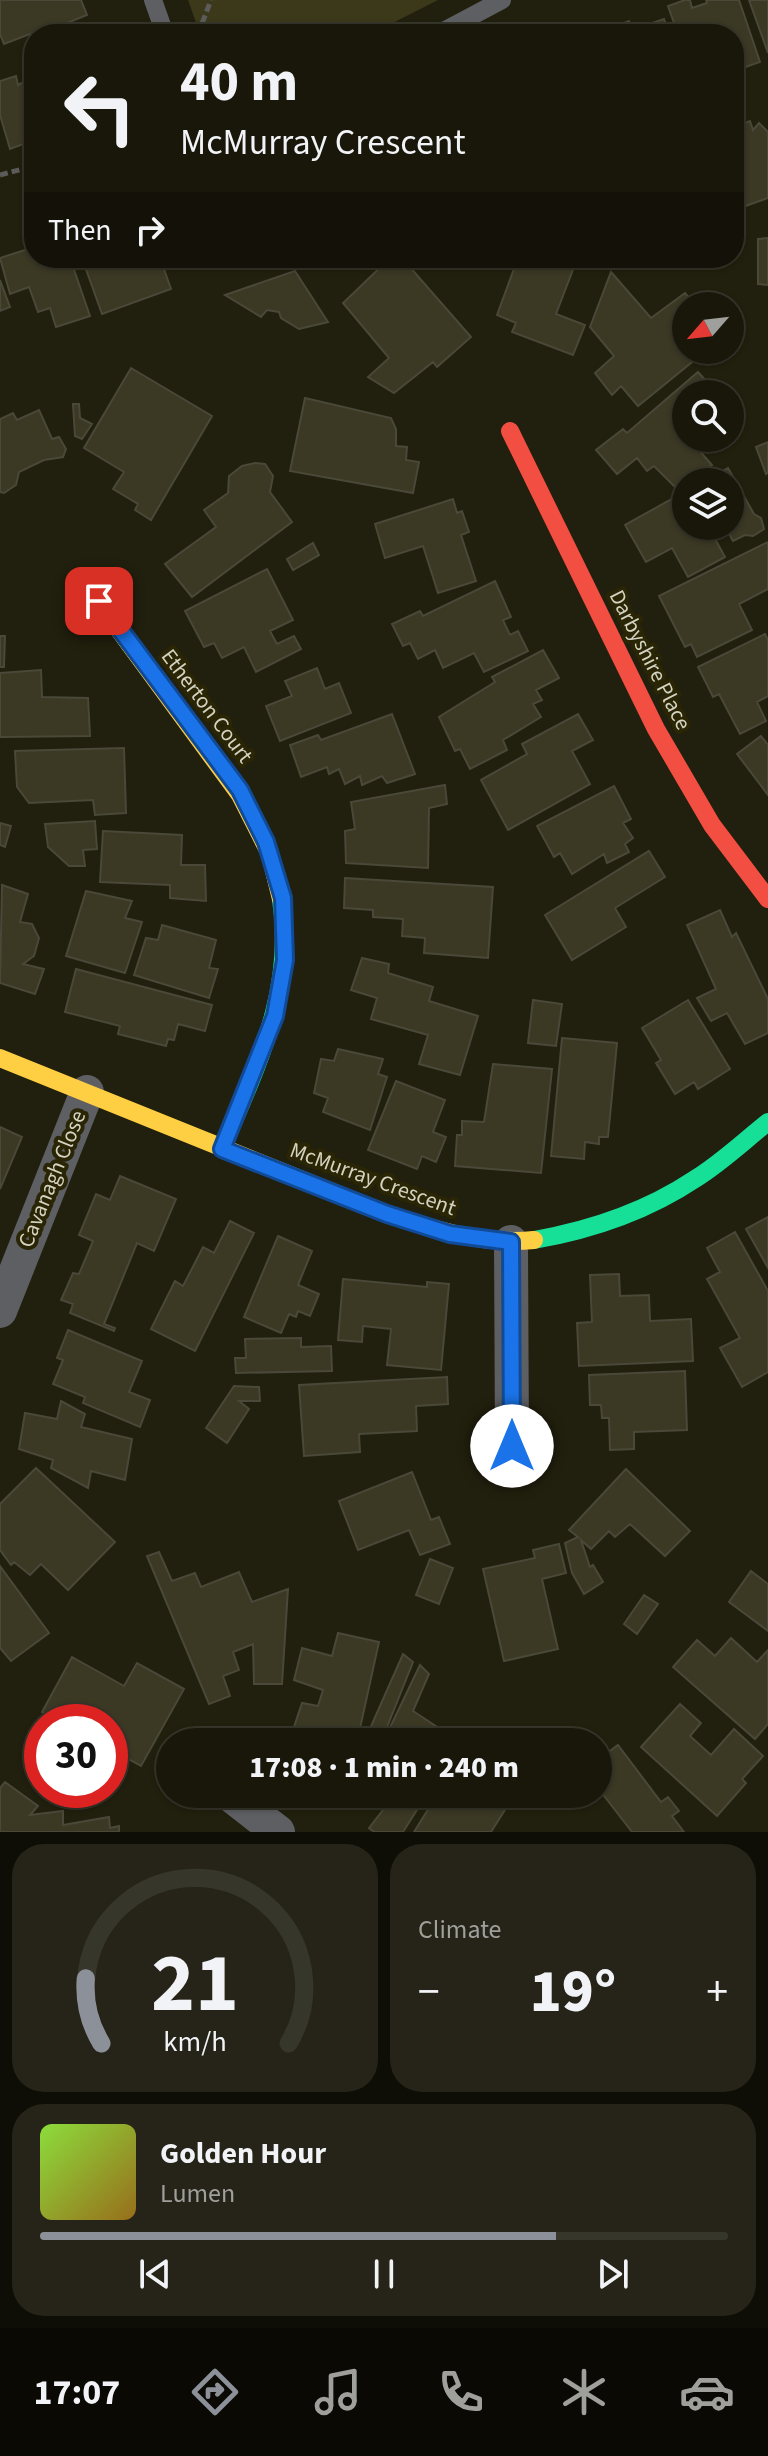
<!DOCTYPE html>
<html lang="en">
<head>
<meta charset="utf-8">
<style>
  body { margin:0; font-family:"Source Sans 3",sans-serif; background:#262418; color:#f1f3f6; height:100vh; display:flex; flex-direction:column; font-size:30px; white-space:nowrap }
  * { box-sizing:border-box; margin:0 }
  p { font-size:26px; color:#9f9f9c }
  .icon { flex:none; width:44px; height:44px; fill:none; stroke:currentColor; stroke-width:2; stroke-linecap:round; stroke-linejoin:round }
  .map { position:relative; height:1832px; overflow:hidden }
  .drawer { display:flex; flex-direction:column; gap:12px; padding:12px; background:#0e0d06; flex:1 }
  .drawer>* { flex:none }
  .top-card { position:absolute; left:24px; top:24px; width:720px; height:244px; border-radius:32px; box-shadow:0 2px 6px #0004,0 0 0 2px #37362b; background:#19170a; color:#f1f3f6; overflow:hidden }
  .needle { width:52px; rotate:242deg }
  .buttons { position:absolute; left:672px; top:292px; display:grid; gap:16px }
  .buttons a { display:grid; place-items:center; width:72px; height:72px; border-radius:50%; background:#19170a; box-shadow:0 2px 6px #0004,0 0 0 2px #37362b; font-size:40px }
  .speed { position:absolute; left:24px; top:1704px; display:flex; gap:16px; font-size:40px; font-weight:700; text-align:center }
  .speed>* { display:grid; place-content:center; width:104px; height:104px; border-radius:50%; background:#19170a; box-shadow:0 2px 6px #0004,0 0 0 2px #37362b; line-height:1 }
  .speed .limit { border:12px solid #d22; background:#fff; color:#111 }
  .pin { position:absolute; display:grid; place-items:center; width:68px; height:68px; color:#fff; margin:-34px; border-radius:16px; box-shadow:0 4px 12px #0006 }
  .me { position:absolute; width:88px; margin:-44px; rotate:0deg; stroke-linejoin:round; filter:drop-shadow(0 0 6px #0008) }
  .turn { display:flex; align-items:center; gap:28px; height:168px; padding:0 24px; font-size:36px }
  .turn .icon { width:104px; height:104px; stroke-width:2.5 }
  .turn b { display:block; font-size:56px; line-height:68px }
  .then { display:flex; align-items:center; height:76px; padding:0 24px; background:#0003; gap:16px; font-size:30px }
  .big { font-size:60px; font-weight:800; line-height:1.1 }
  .drawer .tile { flex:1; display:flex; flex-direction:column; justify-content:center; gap:12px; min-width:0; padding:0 28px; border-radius:32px; background:#262418 }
  .drawer .dial { align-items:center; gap:0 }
  .dial svg { height:208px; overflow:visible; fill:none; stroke:#37362b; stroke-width:7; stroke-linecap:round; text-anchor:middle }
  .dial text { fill:#f1f3f6; stroke:none }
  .song { display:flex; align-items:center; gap:24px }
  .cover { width:96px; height:96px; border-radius:12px; background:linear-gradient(135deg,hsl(90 70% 55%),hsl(40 70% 35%)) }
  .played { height:8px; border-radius:4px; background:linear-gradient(90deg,#8c9099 75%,#37362b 75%) }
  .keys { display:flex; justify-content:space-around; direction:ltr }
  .heat { display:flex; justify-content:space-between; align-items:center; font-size:44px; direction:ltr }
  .drawer .tiles { flex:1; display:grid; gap:12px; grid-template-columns:1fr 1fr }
  .tile:last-child { grid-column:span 2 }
  .trip { position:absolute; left:156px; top:1728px; width:456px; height:80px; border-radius:40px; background:#19170a; box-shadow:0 2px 6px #0004,0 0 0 2px #37362b; font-weight:800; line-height:80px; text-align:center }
  .tab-bar { display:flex; height:128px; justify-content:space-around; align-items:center; background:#0a0904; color:#9f9f9c }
  .tab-bar .icon { width:56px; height:56px }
  .tab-bar .active { color:#8c9099 }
  .tab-bar b { font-size:36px; color:#f1f3f6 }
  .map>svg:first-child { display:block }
  .green { fill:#3c391b }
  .building { fill:#3b3924; stroke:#494839; stroke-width:2 }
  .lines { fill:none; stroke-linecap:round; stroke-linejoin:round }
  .path { stroke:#5b5b5a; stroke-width:5; stroke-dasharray:8 4; stroke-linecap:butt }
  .lane { stroke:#5d5f63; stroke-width:18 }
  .street { stroke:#5d5f63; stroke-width:34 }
  .fast { stroke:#16e098; stroke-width:18 }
  .slow { stroke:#ffcf43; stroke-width:18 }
  .jam { stroke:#f24e42; stroke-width:18 }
  .route-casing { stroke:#114b97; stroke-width:20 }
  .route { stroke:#1a73e8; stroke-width:14 }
  .labels { text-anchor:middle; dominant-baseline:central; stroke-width:8; stroke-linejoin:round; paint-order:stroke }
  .street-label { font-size:22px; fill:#d4d3c1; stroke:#292505 }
</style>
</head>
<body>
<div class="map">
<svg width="768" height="1832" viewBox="0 0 768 1832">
  <rect width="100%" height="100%" fill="#211f0d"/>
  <path class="green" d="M188 0H438L371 34H200Z"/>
  <path class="building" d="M0 0H81L87 15 62 25 66 34 35 32 4 44 0 34Z
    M685 0H690L692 8 707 3 706 0H739L760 62 734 71V34H678L668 6Z
    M749 0H768V53Z
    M664 19 669 34H601L600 32 629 21 632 30Z
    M16 76 18 85 26 81 34 104V140L10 149 0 115V81Z
    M750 121 753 130 759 123 768 132V198L740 208 738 202 734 204V127Z
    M768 238V285L758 284V239Z
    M34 247V258H70L90 316 56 327 50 308 38 312 29 287 10 294 0 258Z
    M82 258H160L171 289 102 314Z
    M390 258H402L471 337 437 367 433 362 394 393 368 377 389 358 343 303Z
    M518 258H549L574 267 556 314 585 325 573 355 512 332 516 323 497 315Z
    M295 271 328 322 299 329 281 318 279 312 267 310 261 317 225 295Z
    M611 272 651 318 685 293 697 306H686V350H707L638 406 621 386 612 395 595 373 614 356 590 327Z
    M0 280 10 307 0 311Z
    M131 368 212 416 151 520 135 510 138 504 113 489 124 472 84 448Z
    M698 372 718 394H686V438H709L697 448 712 465 675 487 654 466 647 471 637 458 617 474 596 450 623 429 627 433Z
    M305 398 391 418 396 429V446L407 447 406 460 419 462 413 493 290 471Z
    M73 404H79L80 418 92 424 82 439 75 436Z
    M39 410 52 439 59 437 66 449 63 457 44 460 19 472 16 485 4 493 0 492V419L13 413 17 420Z
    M768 442V473L766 474 756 447Z
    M255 463 265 464 273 476 270 492 292 522 192 597 165 564 216 527 204 510 228 493 229 476 242 466Z
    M728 468 754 514 761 518 764 529 753 536 745 535 733 541 727 530 714 537 725 557 688 577 672 548 646 562 625 525 686 491V526H730V482H702Z
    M453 499 457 513 462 511 469 532 461 535 476 581 438 593 423 546 385 558 375 524Z
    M768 542V589L739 604 752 630 697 657 691 644 685 647 659 596Z
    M313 543 319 555 293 570 287 559Z
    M267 569 293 620 270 631 277 644 294 636 301 649 256 672 244 647 222 658 214 643 204 647 185 611Z
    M495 581 511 617 503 620 510 635 518 631 528 651 484 672 474 653 443 668 435 650 418 659 410 643 403 646 392 624 420 611 423 616Z
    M765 634 768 640V696L757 702 766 721 740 734 719 694 713 697 698 667Z
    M0 636H5L4 667H0Z
    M543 650 559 678 536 690 542 700 533 704 541 717 503 740 507 750 470 769 460 749 455 751 439 717 495 682 492 677Z
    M317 668 325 689 339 683 351 713 280 741 266 706 292 696 285 681Z
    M41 670 42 697 88 698 90 736 0 737V673Z
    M392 714 415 774 387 783 382 776 362 785 360 776 345 784 339 769 329 774 327 767 301 777 290 745 318 735 321 740Z
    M578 714 593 740 572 751 590 784 508 830 481 780 527 754 522 744Z
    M761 736 768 745V795L737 754Z
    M124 748 126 813 95 815 93 800 29 803 17 787 15 751Z
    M445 785 447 804 429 808 428 868 346 863 345 831 355 829 351 802Z
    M614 786 631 819 623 823 633 838 625 844 629 852 607 863 604 854 572 874 560 853 554 857 537 826Z
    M95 821 97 849 83 850 85 866H69L48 847 45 824Z
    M0 823 11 826 5 847 0 845Z
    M103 831 182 835 181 865H205L206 901 170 898V885L100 882Z
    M649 851 665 877 615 908 626 927 572 960 545 915Z
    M345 878 493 887 488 958 424 953 425 938 402 936 403 919 373 917V910L344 908Z
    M2 885 28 894 20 922 32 924 39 938 34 956 23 964 44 969 35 994 0 983Z
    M86 891 132 901 125 918 142 922 125 973 66 956Z
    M720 910 732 937 736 933 768 999V1033L745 1044 727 1013 711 1021 697 998 716 989 687 925Z
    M162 925 216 940 209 968 218 969 209 998 134 975 146 938 158 940Z
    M362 958 389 964 388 973 433 987 429 1001 478 1016 460 1075 419 1064 428 1035 371 1019 377 998 351 990Z
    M76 969 212 1005 205 1031 178 1024 174 1040 168 1039 166 1046 118 1034 120 1026 65 1012Z
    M533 1000 562 1004 556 1046 528 1043Z
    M688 1000 730 1069 698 1089 694 1082 675 1094 656 1063 661 1060 642 1028Z
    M562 1038 617 1043 608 1137H599V1144L585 1142 584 1159 551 1156Z
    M338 1049 383 1059 378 1074 387 1077 370 1130 323 1112 328 1098 314 1093 321 1059 334 1061Z
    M493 1064 552 1069 541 1173 455 1166 457 1135H462V1121L484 1122Z
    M396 1081 445 1100 433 1132 446 1137 436 1162 422 1156 417 1169 368 1150Z
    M0 1127 22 1137 0 1189Z
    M120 1176 176 1199 154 1251 137 1243 104 1324 115 1328 114 1331 70 1313 73 1304 61 1300 73 1273 79 1274 93 1241 79 1235 96 1194 110 1200Z
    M768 1217V1268L746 1229Z
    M230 1221 254 1233 195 1351 151 1329 175 1281 183 1286 203 1247 214 1253Z
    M735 1232 768 1291V1372L742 1387 720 1348 740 1338 707 1279 720 1272 707 1248Z
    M278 1236 312 1251 298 1285 319 1294 310 1316 298 1311 296 1317 289 1314 281 1333 244 1317Z
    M619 1274 620 1296 649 1295 650 1321 691 1319 693 1361 579 1366 577 1323 592 1322 590 1275Z
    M343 1279 427 1287V1282L449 1284 441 1370 387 1365 391 1329 363 1326 362 1342 338 1340Z
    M68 1330 142 1361 129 1392 150 1400 140 1427 83 1403 85 1397 53 1384 63 1360 57 1358Z
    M301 1338V1347L331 1346 332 1371 236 1373 235 1358H246L245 1339Z
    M685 1371 687 1430 634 1432V1449L610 1450 609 1418H602L601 1405H590L589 1375Z
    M447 1377 448 1404 416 1406 417 1431 359 1434 360 1452 304 1456 299 1385Z
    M234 1386 259 1387 260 1401H239L249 1409 227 1443 206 1428Z
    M61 1401 85 1414 81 1427 132 1439 125 1480 91 1471 88 1488 51 1468 53 1460 19 1449 25 1413 57 1419Z
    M36 1468 115 1542 68 1590 41 1564 30 1575 14 1562 11 1565 0 1550V1504Z
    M626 1469 690 1531 665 1556 630 1524 615 1537 609 1531 591 1549 581 1540 590 1567 593 1565 603 1582 584 1594 572 1573 565 1543 578 1537 569 1530Z
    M412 1472 431 1520 439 1517 450 1544 420 1555 409 1530 358 1550 339 1501Z
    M559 1544 566 1573 542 1579 558 1649 504 1661 483 1569 535 1558 533 1550Z
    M159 1552 172 1581 195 1573 201 1587 239 1572 252 1602 288 1589 282 1684H254L253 1644 233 1652 239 1670 223 1676 230 1696 209 1704 147 1556Z
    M430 1559 453 1568 439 1604 416 1595Z
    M0 1566 49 1633 11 1661 0 1648Z
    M751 1571 768 1584V1631L729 1602Z
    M644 1595 658 1604 637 1634 624 1624Z
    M338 1633 379 1642 357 1742H323L292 1733 302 1703 318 1706 323 1690 294 1680 302 1648 332 1656Z
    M731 1638 757 1662 768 1650V1724L755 1739 673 1667 697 1640 715 1656Z
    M403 1654 413 1662 387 1727 377 1742H364Z
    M72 1657 124 1686 137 1663 184 1689 141 1766 110 1749V1722H61L42 1712Z
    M420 1665 429 1674 413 1711 460 1742H383Z
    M680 1704 701 1723 690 1736 711 1755 734 1729 763 1756 742 1779 746 1783 717 1816 641 1747Z
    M618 1745 661 1802 668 1797 679 1811 672 1816 684 1832H632L598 1788V1760Z
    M5 1782 38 1806 30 1815 63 1811V1825L109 1817 110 1828 119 1826V1832H0V1788Z
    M375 1794H427L403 1832H374L369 1828 386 1806 373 1797Z
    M447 1794H515L491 1832H414L432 1803 439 1807Z"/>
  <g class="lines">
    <path class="path" d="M198 34 211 0
      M0 175 34 166"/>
    <path class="lane" d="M153 0 165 34
      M438 34 502 0"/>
    <path class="street" d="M511 1242 512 1446
      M0 1311 87 1092
      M232 1796 278 1832"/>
    <path class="fast" d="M222 1149C257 1065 295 992 281 899
      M534 1240C591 1230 647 1211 695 1179 721 1163 744 1141 768 1122"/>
    <path class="slow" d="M81 578 240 795 270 854 281 899
      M0 1058 387 1214C436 1230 482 1245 534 1240"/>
    <path class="jam" d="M510 431 656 729 712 825 768 899"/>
  </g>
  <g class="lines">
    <defs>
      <path id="route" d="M99 601 240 790 266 842 283 898 285 960 275 1016 222 1149 387 1214 450 1234 511 1242 512 1446"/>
    </defs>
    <use href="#route" class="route-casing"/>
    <use href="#route" class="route"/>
  </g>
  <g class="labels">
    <g class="street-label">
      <text transform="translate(650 660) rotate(63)">Darbyshire Place</text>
      <text transform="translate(207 706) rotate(53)">Etherton Court</text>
      <text transform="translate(52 1179) rotate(-68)">Cavanagh Close</text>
      <text transform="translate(373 1179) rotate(20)">McMurray Crescent</text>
    </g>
  </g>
</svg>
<div class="buttons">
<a><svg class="needle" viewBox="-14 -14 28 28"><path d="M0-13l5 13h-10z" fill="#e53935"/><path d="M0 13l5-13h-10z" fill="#9f9f9c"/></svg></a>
<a><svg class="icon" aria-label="search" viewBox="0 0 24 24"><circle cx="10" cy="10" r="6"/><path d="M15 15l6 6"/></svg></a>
<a><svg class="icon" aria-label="layers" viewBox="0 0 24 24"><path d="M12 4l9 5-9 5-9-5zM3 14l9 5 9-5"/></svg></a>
</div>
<div class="speed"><div class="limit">30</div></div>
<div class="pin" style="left:99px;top:601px;background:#d93025"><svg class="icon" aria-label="arrive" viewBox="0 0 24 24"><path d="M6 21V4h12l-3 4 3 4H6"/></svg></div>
<svg class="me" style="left:512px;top:1446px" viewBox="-20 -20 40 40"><circle r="19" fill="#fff"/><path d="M0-13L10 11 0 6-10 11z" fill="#1a73e8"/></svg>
<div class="trip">17:08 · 1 min · 240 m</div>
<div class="top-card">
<div class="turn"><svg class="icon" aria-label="left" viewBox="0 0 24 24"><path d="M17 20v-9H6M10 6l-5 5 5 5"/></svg><div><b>40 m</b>McMurray Crescent</div></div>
<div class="then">Then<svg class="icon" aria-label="right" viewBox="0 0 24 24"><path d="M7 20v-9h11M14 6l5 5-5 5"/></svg></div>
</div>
</div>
<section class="drawer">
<div class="tiles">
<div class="tile dial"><svg viewBox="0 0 100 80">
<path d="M14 69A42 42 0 1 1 86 69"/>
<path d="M14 69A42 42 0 0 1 8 44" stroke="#8c9099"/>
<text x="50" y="56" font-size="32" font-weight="700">21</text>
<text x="50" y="72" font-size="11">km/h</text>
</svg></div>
<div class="tile"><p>Climate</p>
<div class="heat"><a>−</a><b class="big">19°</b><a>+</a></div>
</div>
<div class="tile">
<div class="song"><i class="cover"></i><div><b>Golden Hour</b><p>Lumen</p></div></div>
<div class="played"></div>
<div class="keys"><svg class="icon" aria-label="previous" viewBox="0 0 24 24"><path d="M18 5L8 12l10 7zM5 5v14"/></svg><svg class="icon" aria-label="pause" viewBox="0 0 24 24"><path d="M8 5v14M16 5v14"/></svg><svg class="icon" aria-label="next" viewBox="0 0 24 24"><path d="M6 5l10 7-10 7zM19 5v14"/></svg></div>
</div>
</div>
</section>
<nav class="tab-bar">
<b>17:07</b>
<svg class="icon active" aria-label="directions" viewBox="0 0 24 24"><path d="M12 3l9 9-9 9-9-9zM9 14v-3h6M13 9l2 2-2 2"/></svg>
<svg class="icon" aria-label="music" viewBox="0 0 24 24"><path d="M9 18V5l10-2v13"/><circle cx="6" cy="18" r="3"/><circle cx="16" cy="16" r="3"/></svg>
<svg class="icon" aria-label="phone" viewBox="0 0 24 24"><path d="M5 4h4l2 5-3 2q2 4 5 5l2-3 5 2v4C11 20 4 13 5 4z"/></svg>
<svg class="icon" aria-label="climate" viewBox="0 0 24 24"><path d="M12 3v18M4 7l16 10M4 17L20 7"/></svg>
<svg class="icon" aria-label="car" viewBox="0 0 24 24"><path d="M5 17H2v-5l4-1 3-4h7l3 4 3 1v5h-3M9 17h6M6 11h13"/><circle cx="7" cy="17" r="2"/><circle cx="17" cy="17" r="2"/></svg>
</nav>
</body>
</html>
